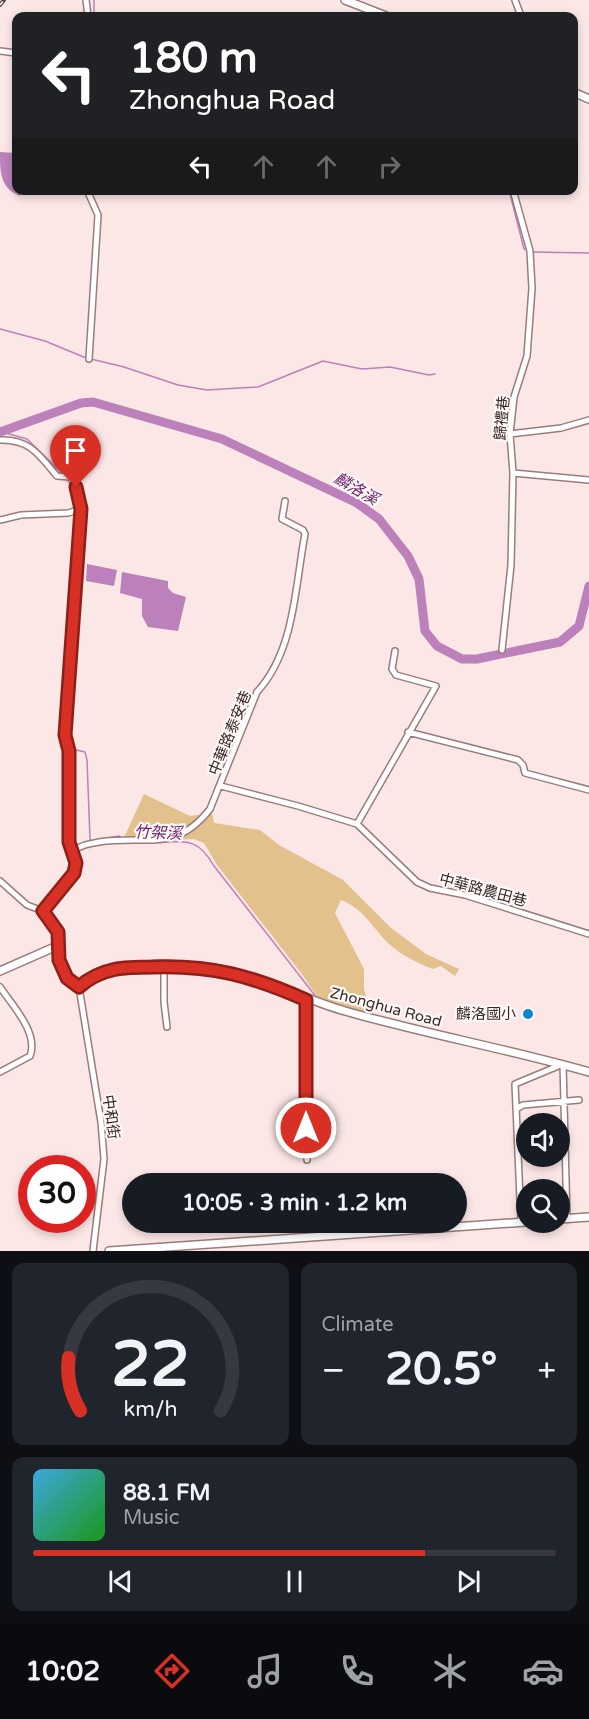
<!DOCTYPE html>
<html lang="en">
<head>
<meta charset="utf-8">
<style>
  body { margin:0; font-family:"Varela Round","Noto Sans TC",sans-serif; background:#20242c; color:#f1f3f6; height:100vh; display:flex; flex-direction:column; font-size:22px; white-space:nowrap }
  * { box-sizing:border-box; margin:0 }
  p { font-size:20px; color:#9ea1a6 }
  .icon { flex:none; width:33px; height:33px; fill:none; stroke:currentColor; stroke-width:2; stroke-linecap:round; stroke-linejoin:round }
  .map { position:relative; height:1251px; overflow:hidden }
  .side { display:flex; flex-direction:column; gap:12px; padding:12px; background:#0d0f14; flex:1 }
  .side>* { flex:none }
  .top-card { position:absolute; left:12px; top:12px; width:566px; height:183px; border-radius:12px; box-shadow:0 3px 9px #0003; background:#202124; color:#fff; overflow:hidden }
  .buttons { position:absolute; left:516px; top:1113px; display:grid; gap:12px }
  .buttons a { display:grid; place-items:center; width:54px; height:54px; border-radius:50%; background:#171b24; box-shadow:0 3px 9px #0003; font-size:30px }
  .speed { position:absolute; left:18px; top:1155px; display:flex; gap:12px; font-size:30px; font-weight:700; text-align:center }
  .speed>* { display:grid; place-content:center; width:78px; height:78px; border-radius:50%; background:#171b24; box-shadow:0 3px 9px #0003; line-height:1 }
  .speed .limit { border:9px solid #d22; background:#fff; color:#111 }
  .pin { position:absolute; display:grid; place-items:center; width:51px; height:51px; color:#fff; margin:-62px -26px; border-radius:50% 50% 50% 0; rotate:-45deg; box-shadow:0 0 6px #0007 }
  .pin .icon { rotate:45deg }
  .me { position:absolute; width:66px; margin:-33px; rotate:0deg; stroke-linejoin:round; filter:drop-shadow(0 0 4px #0008) }
  .turn { display:flex; align-items:center; gap:21px; height:126px; padding:0 18px; font-size:27px }
  .turn .icon { width:78px; height:78px; stroke-width:2.5 }
  .turn b { display:block; font-size:42px; line-height:51px }
  .lanes { display:flex; align-items:center; height:57px; padding:0 18px; background:#0003; justify-content:center; gap:30px; direction:ltr }
  .lanes .off { opacity:.35 }
  .big { font-size:45px; font-weight:700; line-height:1.1 }
  .side .tile { flex:1; display:flex; flex-direction:column; justify-content:center; gap:9px; min-width:0; padding:0 21px; border-radius:12px; background:#20242c }
  .side .dial { align-items:center; gap:0 }
  .dial svg { height:156px; overflow:visible; fill:none; stroke:#363941; stroke-width:7; stroke-linecap:round; text-anchor:middle }
  .dial text { fill:#f1f3f6; stroke:none }
  .song { display:flex; align-items:center; gap:18px }
  .cover { width:72px; height:72px; border-radius:9px; background:linear-gradient(135deg,hsl(200 70% 55%),hsl(120 70% 35%)) }
  .played { height:6px; border-radius:3px; background:linear-gradient(90deg,#d93025 75%,#363941 75%) }
  .keys { display:flex; justify-content:space-around; direction:ltr }
  .heat { display:flex; justify-content:space-between; align-items:center; font-size:33px; direction:ltr }
  .side .tiles { flex:1; display:grid; gap:12px; grid-template-columns:1fr 1fr }
  .tile:last-child { grid-column:span 2 }
  .trip { position:absolute; left:122px; top:1173px; width:345px; height:60px; border-radius:30px; background:#171b24; box-shadow:0 3px 9px #0003; font-weight:700; line-height:60px; text-align:center }
  .menu { display:flex; height:96px; justify-content:space-around; align-items:center; background:#090b0e; color:#9ea1a6 }
  .menu .icon { width:42px; height:42px }
  .menu .active { color:#d93025 }
  .menu b { font-size:27px; color:#f1f3f6 }
  .map>svg:first-child { display:block }
  .green { fill:#e3c18d }
  .water { fill:#bc80bb }
  .lines { fill:none; stroke-linecap:round; stroke-linejoin:round }
  .stream { stroke:#bc80bb; stroke-width:1.5 }
  .river { stroke:#bc80bb; stroke-width:9 }
  .minor-casing { stroke:#997d7b; stroke-width:8 }
  .tertiary-casing { stroke:#997d7b; stroke-width:10 }
  .minor { stroke:#fff; stroke-width:5 }
  .tertiary { stroke:#fff; stroke-width:7 }
  .rail-casing { stroke:#554746; stroke-width:4 }
  .rail { stroke:#fff8f7; stroke-width:1.5; stroke-dasharray:4.5; stroke-linecap:butt }
  .route-casing { stroke:#8d1f18; stroke-width:15 }
  .route { stroke:#d93025; stroke-width:10 }
  .poi-dot { fill:#0b86ce; stroke:#fff8f7; stroke-width:2 }
  .labels { text-anchor:middle; dominant-baseline:central; stroke-width:4.5; stroke-linejoin:round; paint-order:stroke }
  .street-label { font-size:15px; fill:#362a29; stroke:#fff8f7 }
  .poi-label { font-size:15px; fill:#362a29; stroke:#fff8f7; text-anchor:end }
  .water-label { font-size:16px; font-style:italic; fill:#6a226b; stroke:#fff8f7 }
</style>
</head>
<body>
<div class="map">
<svg width="589" height="1251" viewBox="0 0 589 1251">
  <rect width="100%" height="100%" fill="#fbe7e6"/>
  <path class="green" d="M144 794 190 816 212 813 214 823 260 830 279 845 343 880 391 928 426 954 459 969 455 976 441 966 433 969C417 963 401 955 388 943 372 927 364 909 341 900L335 913 364 969V988L370 1014 321 1002 301 973 217 865 204 843 194 839 122 842Z"/>
  <path class="water" d="M0 152 16 153V190L21 191 20 196C0 188 0 172 0 152Z
    M87 564 117 570 114 586 86 581Z
    M122 572 168 581V588L173 593 186 597 178 631 148 627 142 616V599L120 593Z"/>
  <g class="lines">
    <path class="stream" d="M94 0V16
      M509 190 524 249 529 251
      M533 252 589 253
      M0 329 45 341 86 358
      M91 359 124 367 178 385 207 390 258 387 323 361 362 369 390 367 429 375 435 374
      M2 432 27 439 61 472H74L84 496 83 507
      M83 512 69 731 72 749 85 752 87 760 90 839 91 841 119 836 122 839
      M161 842C190 841 199 840 214 866L317 998"/>
    <path class="river" d="M0 432 81 403 93 402 222 439 357 503 379 519 408 556 419 579 425 631 437 646 462 659H477L560 642 579 626 589 586"/>
    <defs>
      <path id="minor" d="M86 0 88 16
        M515 0 521 16
        M0 51 16 53
        M87 190 98 215 89 359
        M510 434 561 428 589 420
        M0 440C30 439 39 455 57 476L70 477 76 487 81 509 65 735 69 751V841L76 863 74 873 43 911 58 932 57 946
        M513 473 589 480
        M0 520 21 515 68 513 81 509
        M502 650 511 565 513 473 510 434 514 397 527 356 532 288 530 251 513 190
        M408 732 518 760 523 765 525 773 589 790
        M221 786 298 806 357 824 417 882 430 888 465 895 589 934
        M357 824 436 686 396 675 392 669 395 651
        M73 851C81 845 89 844 99 842 147 835 176 853 210 809L257 692C295 651 295 586 305 534L303 530 282 519 285 501
        M0 881 27 905 43 911
        M164 966V1002L167 1027
        M0 987C12 1005 39 1033 30 1056L0 1072
        M79 987 101 1122 104 1159 93 1251
        M306 1000 307 1160
        M518 1108 523 1105 579 1100
        M521 1222 515 1084 563 1064 567 1219"/>
      <path id="tertiary" d="M345 0 386 16
        M573 92 589 99
        M0 971 57 946C60 964 64 975 79 987 111 959 171 963 211 968 257 974 300 998 345 1011 426 1034 508 1049 589 1072
        M560 1219 589 1217
        M109 1251 526 1222"/>
    </defs>
    <use href="#minor" class="minor-casing"/>
    <use href="#tertiary" class="tertiary-casing"/>
    <use href="#minor" class="minor"/>
    <use href="#tertiary" class="tertiary"/>
    <defs>
      <path id="rail" d="M0 5 4 0"/>
    </defs>
    <use href="#rail" class="rail-casing"/>
    <use href="#rail" class="rail"/>
  </g>
  <g class="lines">
    <defs>
      <path id="route" d="M76 487 81 509 65 735 69 751V842L76 863 74 873 43 911 58 932 59 960 67 978 79 987C102 967 125 967 153 967 212 965 252 976 306 1000V1128"/>
    </defs>
    <use href="#route" class="route-casing"/>
    <use href="#route" class="route"/>
  </g>
  <circle class="poi-dot" cx="528" cy="1014" r="6"/>
  <g class="labels">
    <g class="street-label">
      <text transform="translate(502 418) rotate(-85)">歸禮巷</text>
      <text transform="translate(230 733) rotate(-68)">中華路泰安巷</text>
      <text transform="translate(483 890) rotate(15)">中華路農田巷</text>
      <text transform="translate(386 1007) rotate(15)">Zhonghua Road</text>
      <text transform="translate(111 1117) rotate(82)">中和街</text>
    </g>
    <g class="poi-label">
      <text x="516" y="1014">麟洛國小</text>
    </g>
    <g class="water-label">
      <text transform="translate(356 489) rotate(30)">麟洛溪</text>
      <text transform="translate(158 833) rotate(2)">竹架溪</text>
    </g>
  </g>
</svg>
<div class="buttons">
<a><svg class="icon" aria-label="sound" viewBox="0 0 24 24"><path d="M4 9h4l5-4v14l-5-4H4zM17 9q2 3 0 6"/></svg></a>
<a><svg class="icon" aria-label="search" viewBox="0 0 24 24"><circle cx="10" cy="10" r="6"/><path d="M15 15l6 6"/></svg></a>
</div>
<div class="speed"><div class="limit">30</div></div>
<div class="pin" style="left:76px;top:487px;background:#d93025"><svg class="icon" aria-label="arrive" viewBox="0 0 24 24"><path d="M6 21V4h12l-3 4 3 4H6"/></svg></div>
<svg class="me" style="left:306px;top:1128px" viewBox="-20 -20 40 40"><circle r="17" fill="#d93025" stroke="#fff" stroke-width="3"/><path d="M0-11L8 9 0 5-8 9z" fill="#fff"/></svg>
<div class="trip">10:05 · 3 min · 1.2 km</div>
<div class="top-card">
<div class="turn"><svg class="icon" aria-label="left" viewBox="0 0 24 24"><path d="M17 20v-9H6M10 6l-5 5 5 5"/></svg><div><b>180 m</b>Zhonghua Road</div></div>
<div class="lanes"><svg class="icon" aria-label="left" viewBox="0 0 24 24"><path d="M17 20v-9H6M10 6l-5 5 5 5"/></svg><svg class="icon off" aria-label="ahead" viewBox="0 0 24 24"><path d="M12 20V5M6 11l6-6 6 6"/></svg><svg class="icon off" aria-label="ahead" viewBox="0 0 24 24"><path d="M12 20V5M6 11l6-6 6 6"/></svg><svg class="icon off" aria-label="right" viewBox="0 0 24 24"><path d="M7 20v-9h11M14 6l5 5-5 5"/></svg></div>
</div>
</div>
<section class="side">
<div class="tiles">
<div class="tile dial"><svg viewBox="0 0 100 80">
<path d="M14 69A42 42 0 1 1 86 69"/>
<path d="M14 69A42 42 0 0 1 8 42" stroke="#d93025"/>
<text x="50" y="56" font-size="32" font-weight="700">22</text>
<text x="50" y="72" font-size="11">km/h</text>
</svg></div>
<div class="tile"><p>Climate</p>
<div class="heat"><a>−</a><b class="big">20.5°</b><a>+</a></div>
</div>
<div class="tile">
<div class="song"><i class="cover"></i><div><b>88.1 FM</b><p>Music</p></div></div>
<div class="played"></div>
<div class="keys"><svg class="icon" aria-label="previous" viewBox="0 0 24 24"><path d="M18 5L8 12l10 7zM5 5v14"/></svg><svg class="icon" aria-label="pause" viewBox="0 0 24 24"><path d="M8 5v14M16 5v14"/></svg><svg class="icon" aria-label="next" viewBox="0 0 24 24"><path d="M6 5l10 7-10 7zM19 5v14"/></svg></div>
</div>
</div>
</section>
<nav class="menu">
<b>10:02</b>
<svg class="icon active" aria-label="directions" viewBox="0 0 24 24"><path d="M12 3l9 9-9 9-9-9zM9 14v-3h6M13 9l2 2-2 2"/></svg>
<svg class="icon" aria-label="music" viewBox="0 0 24 24"><path d="M9 18V5l10-2v13"/><circle cx="6" cy="18" r="3"/><circle cx="16" cy="16" r="3"/></svg>
<svg class="icon" aria-label="phone" viewBox="0 0 24 24"><path d="M5 4h4l2 5-3 2q2 4 5 5l2-3 5 2v4C11 20 4 13 5 4z"/></svg>
<svg class="icon" aria-label="climate" viewBox="0 0 24 24"><path d="M12 3v18M4 7l16 10M4 17L20 7"/></svg>
<svg class="icon" aria-label="car" viewBox="0 0 24 24"><path d="M5 17H2v-5l4-1 3-4h7l3 4 3 1v5h-3M9 17h6M6 11h13"/><circle cx="7" cy="17" r="2"/><circle cx="17" cy="17" r="2"/></svg>
</nav>
</body>
</html>
